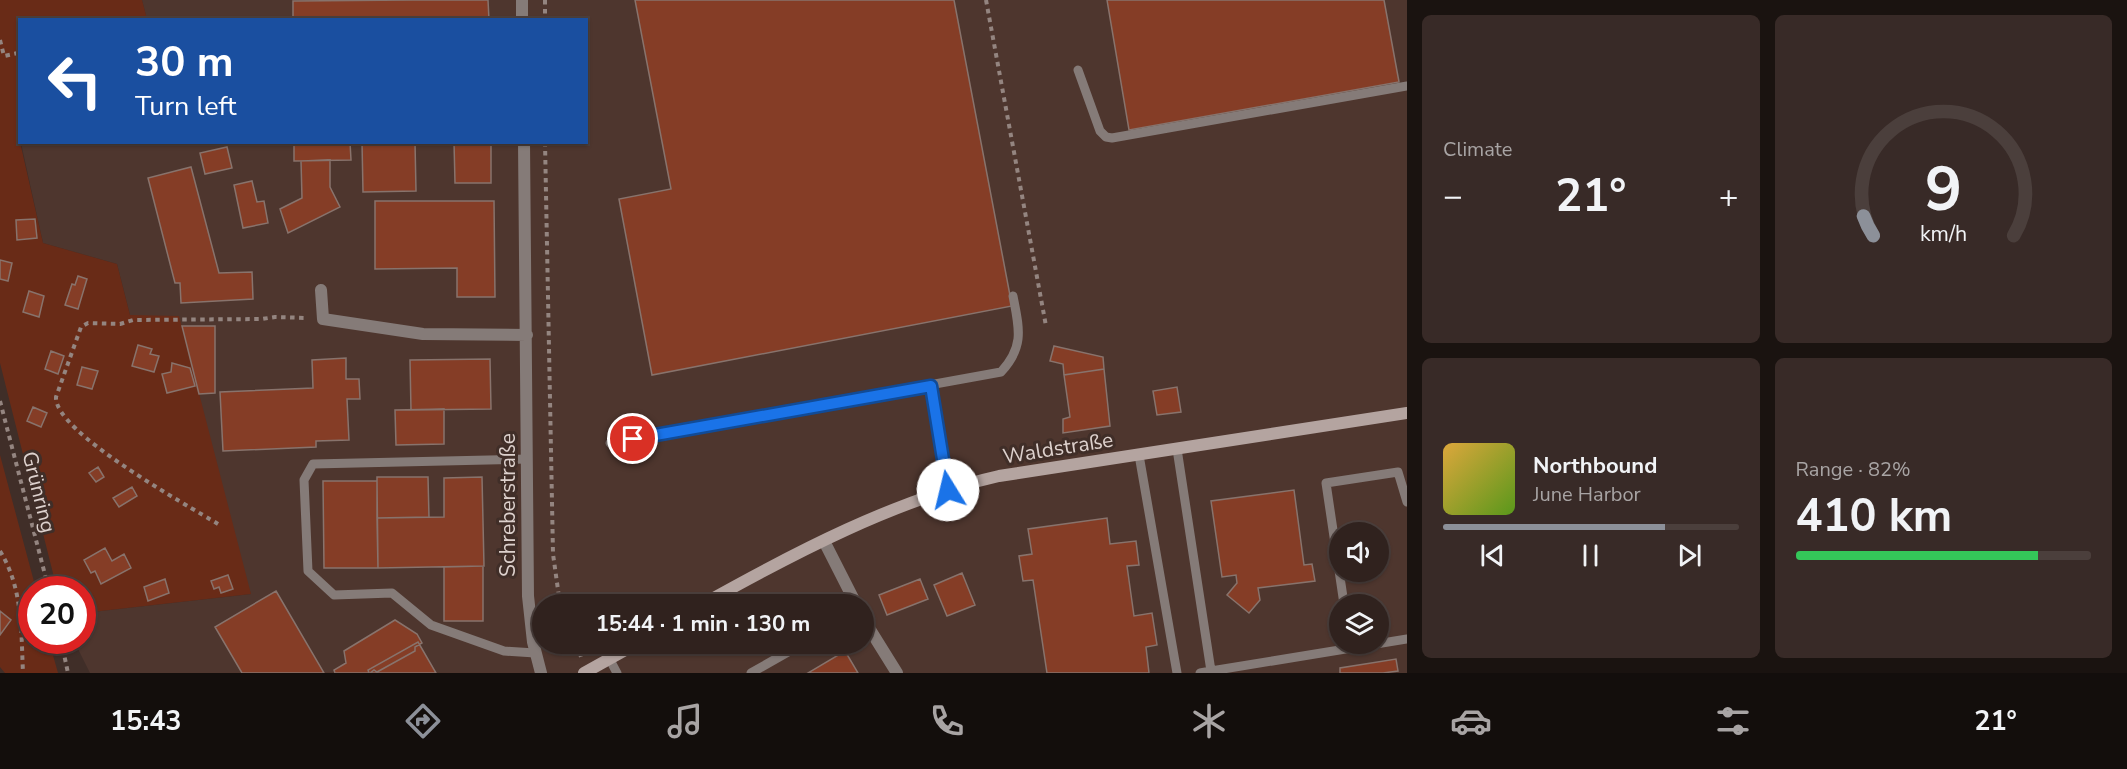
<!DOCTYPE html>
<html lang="en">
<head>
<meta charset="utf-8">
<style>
  body { margin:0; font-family:"Nunito Sans",sans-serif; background:#382a27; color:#f1f3f6; height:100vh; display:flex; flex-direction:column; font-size:22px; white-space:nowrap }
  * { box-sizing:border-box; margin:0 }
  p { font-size:20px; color:#a8a4a4 }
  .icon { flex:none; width:33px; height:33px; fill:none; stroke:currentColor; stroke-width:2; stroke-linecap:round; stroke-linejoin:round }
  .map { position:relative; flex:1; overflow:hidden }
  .drawer { display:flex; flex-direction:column; gap:15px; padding:15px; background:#1a1310; width:720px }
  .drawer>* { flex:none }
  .banner { position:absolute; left:18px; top:18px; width:570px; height:126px; border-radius:0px; box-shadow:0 2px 4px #0004,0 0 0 2px #4b3f3c; background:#1a4fa0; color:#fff; overflow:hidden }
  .fabs { position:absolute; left:1329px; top:522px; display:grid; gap:12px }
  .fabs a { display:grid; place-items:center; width:60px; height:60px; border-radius:50%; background:#30221e; box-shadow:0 2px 4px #0004,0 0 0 2px #4b3f3c; font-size:30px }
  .speed { position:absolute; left:18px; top:576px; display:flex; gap:12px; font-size:30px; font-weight:700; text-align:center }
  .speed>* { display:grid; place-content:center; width:78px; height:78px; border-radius:50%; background:#30221e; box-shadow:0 2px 4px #0004,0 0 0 2px #4b3f3c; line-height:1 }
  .speed .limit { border:9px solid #d22; background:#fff; color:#111 }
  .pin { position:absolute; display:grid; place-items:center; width:51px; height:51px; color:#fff; margin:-26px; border:3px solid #fff; border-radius:50%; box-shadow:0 2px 6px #0007 }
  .me { position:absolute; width:66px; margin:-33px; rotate:351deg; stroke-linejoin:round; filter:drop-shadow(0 0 4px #0008) }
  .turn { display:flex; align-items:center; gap:21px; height:126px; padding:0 18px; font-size:27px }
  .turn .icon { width:78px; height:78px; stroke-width:2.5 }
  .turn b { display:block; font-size:42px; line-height:51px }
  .big { font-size:45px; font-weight:700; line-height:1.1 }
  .drawer .tile { flex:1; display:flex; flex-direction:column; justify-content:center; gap:9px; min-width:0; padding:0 21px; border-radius:9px; background:#382a27 }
  .drawer .dial { align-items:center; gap:0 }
  .dial svg { height:156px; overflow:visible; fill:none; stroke:#4b3f3c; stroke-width:7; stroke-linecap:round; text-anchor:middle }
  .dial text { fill:#f1f3f6; stroke:none }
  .song { display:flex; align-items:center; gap:18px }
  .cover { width:72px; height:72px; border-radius:9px; background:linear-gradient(135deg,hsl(40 70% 55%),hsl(90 70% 35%)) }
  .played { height:6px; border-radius:3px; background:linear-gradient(90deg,#8c9099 75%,#4b3f3c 75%) }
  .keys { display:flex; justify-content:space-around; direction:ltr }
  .heat { display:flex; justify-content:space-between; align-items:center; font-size:33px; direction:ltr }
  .charge { height:9px; border-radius:4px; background:linear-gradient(90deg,#34c759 82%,#4b3f3c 0) }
  .drawer .tiles { flex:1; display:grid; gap:15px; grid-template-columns:repeat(2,1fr) }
  .trip { position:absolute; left:532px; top:594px; width:342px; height:60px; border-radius:30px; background:#30221e; box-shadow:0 2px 4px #0004,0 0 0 2px #4b3f3c; font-weight:700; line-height:60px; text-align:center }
  .tab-bar { display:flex; height:96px; justify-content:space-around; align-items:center; background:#130e0c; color:#a8a4a4 }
  .tab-bar .icon { width:42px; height:42px }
  .tab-bar .selected { color:#8c9099 }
  .tab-bar b { font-size:27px; color:#f1f3f6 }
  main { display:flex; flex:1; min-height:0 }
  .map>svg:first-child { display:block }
  .built { fill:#4e362e; fill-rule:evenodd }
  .green { fill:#692b17 }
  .building { fill:#853d26; stroke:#88736c; stroke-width:1.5 }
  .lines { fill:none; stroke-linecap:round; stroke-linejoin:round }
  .path { stroke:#948580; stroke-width:4; stroke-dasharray:4.5 4.5; stroke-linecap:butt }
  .lane { stroke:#857b78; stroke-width:9 }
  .street { stroke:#857b78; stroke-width:12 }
  .secondary { stroke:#b4a4a0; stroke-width:12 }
  .route-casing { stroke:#114b97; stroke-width:15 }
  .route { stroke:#1a73e8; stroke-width:10 }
  .labels { text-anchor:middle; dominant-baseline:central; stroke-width:6; stroke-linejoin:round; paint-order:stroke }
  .street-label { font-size:21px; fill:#ddd1cd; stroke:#402e28 }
</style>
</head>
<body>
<main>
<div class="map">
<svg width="1407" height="673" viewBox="0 0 1407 673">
  <rect width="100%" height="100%" fill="#402e28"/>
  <path class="built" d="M142 0H1407V673H90L74 641 82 640 83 613 251 594 130 315 117 264 43 243 21 143 586 142V20H147ZM1340 532H1378V572H1340ZM543 604H864V644H543ZM1340 604H1378V644H1340Z"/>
  <path class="green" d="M0 0H142L147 19 20 20V142L43 243 117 264 130 315 179 316 251 594 83 613 82 590 57 589 0 363Z
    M0 455 36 589 32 590V640L49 641 58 673H5L0 667V635L11 620 0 611Z"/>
  <path class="building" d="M413 0H488L489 20H293V1Z
    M635 0H954L1012 306 652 375 619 199 671 189Z
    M1107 0H1384L1399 82 1129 130Z
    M294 142H350L351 160 294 161Z
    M362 142H415L416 191 363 192Z
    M454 142H491V183H455Z
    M227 147 232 168 205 174 200 153Z
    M330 160V187L340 207 288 233 280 209 302 198 301 161Z
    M191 167 219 273 252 272 253 299 181 303 180 283H175L148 178Z
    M252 181 257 202 264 201 268 223 243 228 234 185Z
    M375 201H494L495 297H457V268L375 269Z
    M35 219 37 238 17 240 16 220Z
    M0 260 12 263 8 281 0 279Z
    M78 276 87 279 78 309 65 305 72 284 75 285Z
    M29 291 44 296 39 317 23 312Z
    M182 326H215V393L199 394Z
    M138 345 152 349 150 354 159 356 154 372 132 366Z
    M1054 346 1103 357 1104 369 1064 375 1063 364 1050 361Z
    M51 351 64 356 58 374 45 369Z
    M346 358V379H359L360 399H347L349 440 316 441V447L223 451 220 392 313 388 312 360Z
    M490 359 491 409 411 410 410 360Z
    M172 363 190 368 195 386 167 393 162 374 171 372Z
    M82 367 98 371 92 389 77 385Z
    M1104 369 1110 426 1063 433V419L1070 417 1064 375Z
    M1177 387 1181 412 1157 415 1153 391Z
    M33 407 47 413 41 427 27 421Z
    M444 409V444L396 445 395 410Z
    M98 467 104 477 96 482 89 473Z
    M377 477H428L429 517 377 518Z
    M482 477 484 566 378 568 377 518 444 517V478Z
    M323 481H377L378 568H324Z
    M132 487 137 496 119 507 113 498Z
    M1294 490 1304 565 1312 564 1315 581 1258 588 1260 600 1249 613 1227 595 1237 583 1236 575 1222 577 1211 501Z
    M1107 518 1110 544 1136 541 1139 565 1127 566 1134 616 1152 613 1157 645 1146 647 1149 673H1047L1033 580 1023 581 1019 556 1032 554 1028 529Z
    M105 548 112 561 124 554 131 568 101 584 95 571 91 573 84 560Z
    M483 566V621H444V567Z
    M962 573 975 605 947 616 934 585Z
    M228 575 233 589 221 593 219 587 214 589 211 581Z
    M165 579 169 593 148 601 144 587Z
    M920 579 928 599 887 615 879 595Z
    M276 591 324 673H242L215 627Z
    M0 611 11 620 0 635Z
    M395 620 417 634 422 643 415 647V651L377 672 374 670 370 673H335L334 670 346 663 344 651Z
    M418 642 436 673H369L368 670Z
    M845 651 858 673H808Z
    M1396 659 1398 671 1383 673H1340V668Z"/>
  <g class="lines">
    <path class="path" d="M545 0V20
      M986 0 1046 326
      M0 40 4 56 18 53 20 57
      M545 142 553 554 560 604
      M0 401 49 590
      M218 524C187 505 54 432 56 397L81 327 88 323 120 324 133 320 262 319 275 317 307 318
      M0 551C23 588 21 631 23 673
      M61 640 68 673
      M577 644 581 657"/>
    <path class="lane" d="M1078 70 1100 131 1106 137 1112 138 1407 86
      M931 386 948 490
      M610 443 1001 372C1025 346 1019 328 1013 296
      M1177 449 1211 671 1200 673
      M1139 455 1177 673
      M527 459 313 464 304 480 308 571 334 595 392 593 431 625 504 651 535 653
      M1344 604 1326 483 1398 472 1407 502
      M609 658 617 673
      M1211 671 1407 639
      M751 673 802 644"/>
    <path class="street" d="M522 0V20
      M524 142 528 596 533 642 541 673
      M321 290 323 319 423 334 527 335
      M824 541 856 604
      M864 620 897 673"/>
    <path class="secondary" d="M703 604C794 553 897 499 999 476L1407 413
      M584 673 636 644"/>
  </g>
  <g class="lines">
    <defs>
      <path id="route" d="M633 439 931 386 948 490"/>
    </defs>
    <use href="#route" class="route-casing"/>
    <use href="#route" class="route"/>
  </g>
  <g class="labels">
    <g class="street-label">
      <text transform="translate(1058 448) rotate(-9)">Waldstraße</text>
      <text transform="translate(39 492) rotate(76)">Grünring</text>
      <text transform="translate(508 505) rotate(-90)">Schreberstraße</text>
    </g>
  </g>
</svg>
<div class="fabs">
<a><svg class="icon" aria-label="sound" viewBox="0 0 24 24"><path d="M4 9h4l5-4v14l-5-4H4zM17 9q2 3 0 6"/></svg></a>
<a><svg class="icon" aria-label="layers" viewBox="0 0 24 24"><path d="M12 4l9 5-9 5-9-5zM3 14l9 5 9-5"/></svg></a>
</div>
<div class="speed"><div class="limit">20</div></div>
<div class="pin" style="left:633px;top:439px;background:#d93025"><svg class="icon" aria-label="arrive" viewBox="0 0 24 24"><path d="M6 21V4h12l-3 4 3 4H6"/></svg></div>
<svg class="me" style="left:948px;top:490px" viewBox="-20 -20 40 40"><circle r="19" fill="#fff"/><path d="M0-13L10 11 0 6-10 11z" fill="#1a73e8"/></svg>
<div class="trip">15:44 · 1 min · 130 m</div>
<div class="banner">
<div class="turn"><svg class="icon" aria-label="left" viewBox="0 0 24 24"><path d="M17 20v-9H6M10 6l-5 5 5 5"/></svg><div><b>30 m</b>Turn left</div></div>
</div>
</div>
<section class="drawer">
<div class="tiles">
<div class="tile"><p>Climate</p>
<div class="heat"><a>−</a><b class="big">21°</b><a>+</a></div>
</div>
<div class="tile dial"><svg viewBox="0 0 100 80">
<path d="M14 69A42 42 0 1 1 86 69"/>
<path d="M14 69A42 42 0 0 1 9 59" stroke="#8c9099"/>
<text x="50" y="56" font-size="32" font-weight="700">9</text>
<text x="50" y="72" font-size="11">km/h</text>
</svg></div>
<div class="tile">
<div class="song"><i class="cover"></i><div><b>Northbound</b><p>June Harbor</p></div></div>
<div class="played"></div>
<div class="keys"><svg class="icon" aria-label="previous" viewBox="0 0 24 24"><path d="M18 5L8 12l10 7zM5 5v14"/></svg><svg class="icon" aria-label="pause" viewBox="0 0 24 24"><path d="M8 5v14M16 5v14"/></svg><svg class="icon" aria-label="next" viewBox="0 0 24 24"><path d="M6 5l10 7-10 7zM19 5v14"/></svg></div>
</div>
<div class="tile"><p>Range · 82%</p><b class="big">410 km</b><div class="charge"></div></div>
</div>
</section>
</main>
<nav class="tab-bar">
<b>15:43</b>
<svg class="icon selected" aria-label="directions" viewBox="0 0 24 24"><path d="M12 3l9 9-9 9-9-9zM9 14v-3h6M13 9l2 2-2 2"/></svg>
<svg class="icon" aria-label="music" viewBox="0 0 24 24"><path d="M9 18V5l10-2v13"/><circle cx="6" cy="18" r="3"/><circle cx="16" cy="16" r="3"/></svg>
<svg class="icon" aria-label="phone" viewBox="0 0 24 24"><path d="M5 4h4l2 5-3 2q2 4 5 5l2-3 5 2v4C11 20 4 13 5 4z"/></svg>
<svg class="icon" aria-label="climate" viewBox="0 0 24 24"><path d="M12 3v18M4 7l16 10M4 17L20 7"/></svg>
<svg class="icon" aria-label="car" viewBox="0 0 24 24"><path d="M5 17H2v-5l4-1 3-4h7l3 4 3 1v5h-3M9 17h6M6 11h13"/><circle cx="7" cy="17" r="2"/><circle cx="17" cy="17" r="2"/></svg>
<svg class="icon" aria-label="filters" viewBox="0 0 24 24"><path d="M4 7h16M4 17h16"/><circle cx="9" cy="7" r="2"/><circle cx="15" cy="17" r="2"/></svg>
<b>21°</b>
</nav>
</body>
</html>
